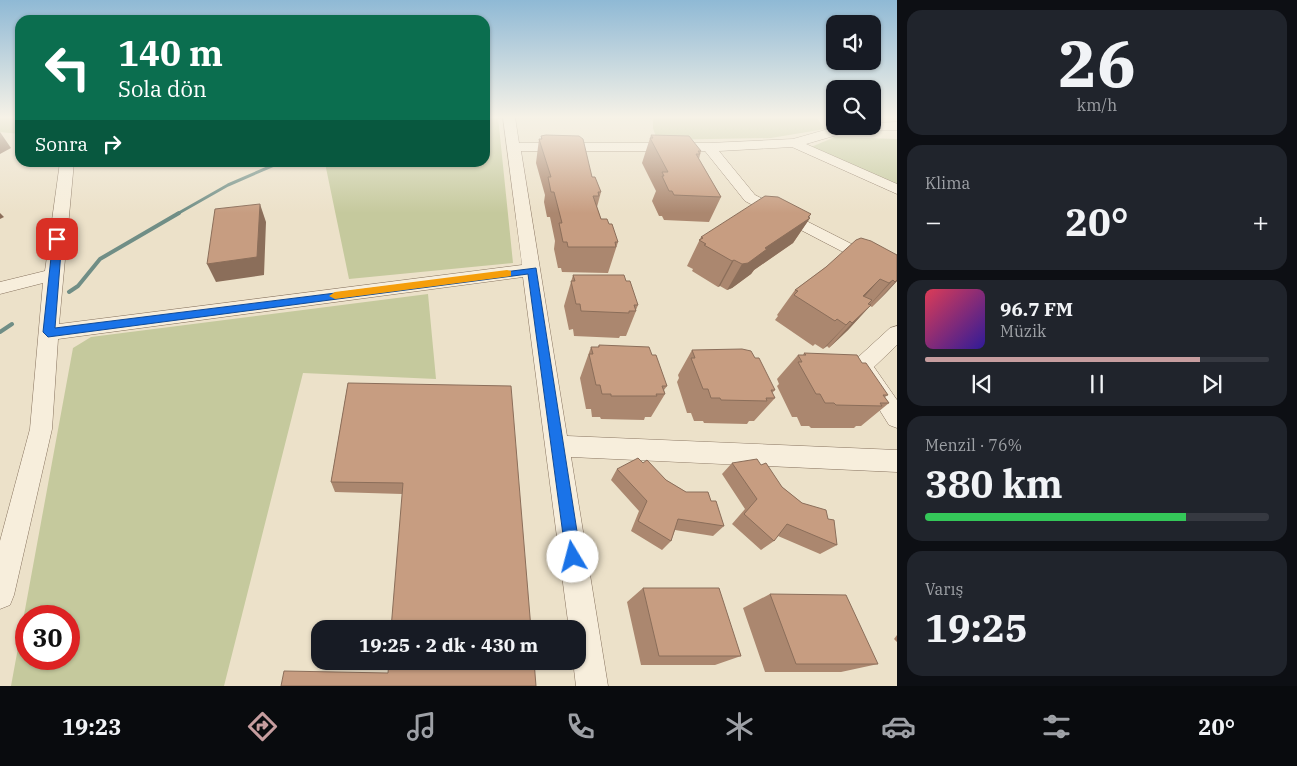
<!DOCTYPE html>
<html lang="tr">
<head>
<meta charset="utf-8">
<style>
  body { margin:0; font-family:"IBM Plex Serif",serif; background:#20242c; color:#f1f3f6; height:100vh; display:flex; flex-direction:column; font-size:19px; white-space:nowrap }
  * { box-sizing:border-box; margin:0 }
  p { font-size:16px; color:#9ea1a6 }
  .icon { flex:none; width:28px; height:28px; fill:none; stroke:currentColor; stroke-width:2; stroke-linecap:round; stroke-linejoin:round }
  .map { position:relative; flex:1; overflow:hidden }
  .panel { display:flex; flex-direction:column; gap:10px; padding:10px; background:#0d0f14; width:400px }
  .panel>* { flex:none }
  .hud { position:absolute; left:15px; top:15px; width:475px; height:152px; border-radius:15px; box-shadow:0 1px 4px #0004; background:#0b6e4f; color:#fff; overflow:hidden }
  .buttons { position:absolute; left:826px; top:15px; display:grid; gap:10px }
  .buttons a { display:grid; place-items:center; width:55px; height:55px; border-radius:10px; background:#171b24; box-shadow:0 1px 4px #0004; font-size:25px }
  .speed { position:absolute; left:15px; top:605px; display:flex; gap:10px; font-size:25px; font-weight:700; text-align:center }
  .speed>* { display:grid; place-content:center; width:65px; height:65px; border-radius:50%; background:#171b24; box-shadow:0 1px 4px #0004; line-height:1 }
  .speed .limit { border:8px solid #d22; background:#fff; color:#111 }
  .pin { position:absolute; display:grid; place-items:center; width:42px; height:42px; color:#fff; margin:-21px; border-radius:10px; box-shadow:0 2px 8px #0006 }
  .me { position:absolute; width:55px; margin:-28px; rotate:352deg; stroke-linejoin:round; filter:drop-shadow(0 0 4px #0008) }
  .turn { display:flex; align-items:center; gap:18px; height:105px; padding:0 20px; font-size:22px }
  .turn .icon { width:65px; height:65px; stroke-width:2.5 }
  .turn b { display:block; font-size:35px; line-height:42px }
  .then { display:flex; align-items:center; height:48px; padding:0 20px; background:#0003; gap:10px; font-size:19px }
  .big { font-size:38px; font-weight:700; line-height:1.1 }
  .panel .tile { flex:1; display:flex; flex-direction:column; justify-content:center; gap:8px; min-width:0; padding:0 18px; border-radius:15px; background:#20242c }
  .panel .dial { align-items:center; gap:0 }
  .dial b { font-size:65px; line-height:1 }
  .song { display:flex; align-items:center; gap:15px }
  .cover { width:60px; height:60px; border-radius:8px; background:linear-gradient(135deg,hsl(350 70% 55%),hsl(250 70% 35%)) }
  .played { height:5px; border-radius:2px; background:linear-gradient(90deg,#c69d9f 80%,#363941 80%) }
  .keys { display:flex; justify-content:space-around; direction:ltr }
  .heat { display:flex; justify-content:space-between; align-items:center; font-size:28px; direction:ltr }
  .charge { height:8px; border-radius:4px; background:linear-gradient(90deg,#34c759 76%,#363941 0) }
  .trip { position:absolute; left:311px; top:620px; width:275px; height:50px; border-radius:15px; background:#171b24; box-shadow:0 1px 4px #0004; font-weight:700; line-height:50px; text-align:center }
  .dock { display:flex; height:80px; justify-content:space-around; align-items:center; background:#090b0e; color:#9ea1a6 }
  .dock .icon { width:35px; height:35px }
  .dock .selected { color:#c69d9f }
  .dock b { font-size:22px; color:#f1f3f6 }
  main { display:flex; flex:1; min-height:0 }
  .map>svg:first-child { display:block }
  .green { fill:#c5c99d; fill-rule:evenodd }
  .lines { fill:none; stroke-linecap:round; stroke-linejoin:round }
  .stream-far1 { stroke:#708e86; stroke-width:3 }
  .stream { stroke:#708e86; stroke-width:4 }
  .minor-casing { stroke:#87735f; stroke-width:1 }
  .minor { fill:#f7eedc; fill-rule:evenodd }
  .wall { fill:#ab876f }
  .shaded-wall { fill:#8b6e5a }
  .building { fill:#c79d81; stroke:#8b6e5a }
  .route { fill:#1a73e8; stroke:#114b97 }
  .slow { fill:#f59e0b }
</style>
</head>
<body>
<main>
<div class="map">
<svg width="897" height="686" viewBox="0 0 897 686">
  <rect width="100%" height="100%" fill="#ece1c9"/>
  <path class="green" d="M0 117H20V134L0 132Z
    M485 117H498L513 263 349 279 325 163 485 162Z
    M653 117H816L825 129 771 138 657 140 653 128Z
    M835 137 897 139V184L811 147Z
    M428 294 436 379 303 373 224 686H11L73 348 91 337ZM69 616V659H26V616Z"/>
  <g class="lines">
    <path class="stream-far1" d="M177 214 228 185 281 162"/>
    <path class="stream" d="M69 292 78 286 100 259 179 213
      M0 332 12 324"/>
    <defs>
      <path id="minor" d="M503 117H515L519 143H709L793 139 839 126H872V123L897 122V130L851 131 806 144 897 184V194L792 147 719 151 755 195 897 267V280L745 201 705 151H521L567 436 897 450V472L571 457 608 686H576L573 661H578V629H569L523 277 58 339 52 429 14 595 10 605 0 609V541L30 429 43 283 0 294V282L45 271 60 162H74L59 324 522 265Z
        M897 326V345L874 367 897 400V428L889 425 852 366 855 360 890 328Z"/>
    </defs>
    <use href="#minor" class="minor-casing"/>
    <use href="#minor" class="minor"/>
  </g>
  <path class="wall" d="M651 135 701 151 699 159 721 197 709 222 664 220 662 216H659L652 201 656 191 642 163Z
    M541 136 592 177 601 192 597 207 601 219 609 224 618 242 608 273 562 272 561 268H558L554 249 555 241 550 217H547L544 202 545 195 536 163 539 139H541Z
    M809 217 810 218 793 243 754 270 751 274 732 288 727 290 720 286 718 287 692 271 693 269 687 266 701 237Z
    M826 267 897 281 872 307 870 306 848 330 829 348 827 346 823 349 815 344 813 346 775 320 778 316 777 315 795 290Z
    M573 275 638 305 636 310V311L626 336H620L619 338 574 336 573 329 569 330 564 306Z
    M599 345 652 355 667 386 664 390 665 394 651 417H645L644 420 601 419 600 417H592L591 409H586L580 378 591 347H598Z
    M692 350 755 358 775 390 772 393 775 398 754 421H749L747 424 704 423 703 421H694L691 413H687L677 382 679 378 678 375Z
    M804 353 862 363 888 395 885 397 889 403 861 426H856L854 428H811L809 426H801L797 417H792L777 386 779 384 777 379 798 355H803Z
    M348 383 531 629 402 494 335 492 331 482Z
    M643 463 666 480 686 492 711 501 724 526 713 536 675 530 671 541 662 550 631 531 639 511 611 480 617 469Z
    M732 463 761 465 782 487 802 503 828 519 837 545 820 554 778 536 774 541 761 550 732 524 745 509 722 474Z
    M643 588 741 656 715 665H641L627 602Z
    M770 594 878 664 841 672H765L743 608Z
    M897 635V642L894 639Z"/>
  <path class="shaded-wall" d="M0 132 11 148 0 154Z
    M260 204 266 222 264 275 216 282 207 264Z
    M0 213 4 217 0 219Z
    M811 214 808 219 810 218 793 243 754 270 751 274 732 288 727 290 742 264Z
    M734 260 720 286 718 287 732 261Z
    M880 279 858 304 863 296Z
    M893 280 869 306 866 309 889 283Z
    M897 280V281L887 292 872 307Z
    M871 305 848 330 829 348 852 323Z
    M850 321 827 346 823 349 846 325Z"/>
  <path class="building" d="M546 135 579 136 583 139 592 177H595L601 192H598L599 196H593L601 219H607L609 224H612L618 242H615L616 247H568L567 242H563L559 223H562L554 192H551L548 177H551L539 139H542L541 136Z
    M651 135 689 136 701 151H698L700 154H696L721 197 674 195 672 191H669L662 176H664L662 172H668L650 138H653Z
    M765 196 778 197 811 214 808 217 810 218 765 248 767 249 748 263 742 264 734 260 732 261 704 245 706 244 699 240 703 238 701 237Z
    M260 204 257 257 207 264 215 209Z
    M861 238 871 241 897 255V280L895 282 893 280 889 283 880 279 863 296 872 300 868 304 871 305 852 323 850 321 846 325 837 319 835 321 794 295 798 291 795 290 826 267 856 240Z
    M573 275H624L626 281H630L638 305H634L636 311H629V313L581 311 580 304H576L571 281H575Z
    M599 345 649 347 652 355H656L667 386H662L665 394H656L657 396H611V394H602L600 385H596L589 354H593L591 347H599Z
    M742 349 751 351 755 358H759L775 390H771L775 398H766L767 401 721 400 720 398H711L708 389H703L691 358H695L692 350Z
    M804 353 857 355 862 363H866L888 395H883L889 403H880L882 406 836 405 834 403H825L820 394H816L798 362H802L798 355H806Z
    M348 383 511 386 531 629H391L403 483 331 482Z
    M638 458 643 463 647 460 666 480 686 492H708L711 501H716L724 526 678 519 671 541 638 521 647 501 617 469Z
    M757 459 761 465 766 463 782 487 802 503 826 510 828 519 834 520 837 545 787 524 774 541 744 514 757 499 732 463Z
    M643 588H719L741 656H659Z
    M770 594 846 595 878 664H796Z
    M389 661H534L536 686H281L284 671 388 673Z"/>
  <linearGradient id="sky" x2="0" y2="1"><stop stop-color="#8fb9d5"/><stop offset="0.55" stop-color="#f6f2e7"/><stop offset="1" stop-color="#f6f2e7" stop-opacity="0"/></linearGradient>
  <rect width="897" height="213" fill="url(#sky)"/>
  <path class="route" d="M57 236 62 239 55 328 536 268 581 557 579 562 573 565 568 562 566 557 528 274 48 337 43 332 53 239Z"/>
  <path class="slow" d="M507 270 511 271V276L335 299 329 296 335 292Z"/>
</svg>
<div class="buttons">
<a><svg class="icon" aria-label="sound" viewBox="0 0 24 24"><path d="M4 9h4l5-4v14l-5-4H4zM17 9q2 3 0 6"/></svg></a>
<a><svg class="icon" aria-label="search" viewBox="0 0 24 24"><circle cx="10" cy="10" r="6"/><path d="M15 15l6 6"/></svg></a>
</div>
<div class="speed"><div class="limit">30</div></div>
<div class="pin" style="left:57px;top:239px;background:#d93025"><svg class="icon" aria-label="arrive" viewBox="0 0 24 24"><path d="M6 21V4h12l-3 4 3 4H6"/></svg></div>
<svg class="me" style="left:573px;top:557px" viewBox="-20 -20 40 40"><circle r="19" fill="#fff"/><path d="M0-13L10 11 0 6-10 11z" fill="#1a73e8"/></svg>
<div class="trip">19:25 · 2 dk · 430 m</div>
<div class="hud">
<div class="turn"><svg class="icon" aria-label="left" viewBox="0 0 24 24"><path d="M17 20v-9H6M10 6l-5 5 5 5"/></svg><div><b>140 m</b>Sola dön</div></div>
<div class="then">Sonra<svg class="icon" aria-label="right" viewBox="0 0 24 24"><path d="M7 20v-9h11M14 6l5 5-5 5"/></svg></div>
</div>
</div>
<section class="panel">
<div class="tile dial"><b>26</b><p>km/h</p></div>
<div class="tile"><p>Klima</p>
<div class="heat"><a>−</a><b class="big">20°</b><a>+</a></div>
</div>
<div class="tile">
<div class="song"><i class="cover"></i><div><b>96.7 FM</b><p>Müzik</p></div></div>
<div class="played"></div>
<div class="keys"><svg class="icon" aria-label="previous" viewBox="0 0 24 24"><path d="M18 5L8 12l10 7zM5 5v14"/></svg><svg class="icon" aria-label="pause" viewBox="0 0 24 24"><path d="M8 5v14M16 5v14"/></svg><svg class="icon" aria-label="next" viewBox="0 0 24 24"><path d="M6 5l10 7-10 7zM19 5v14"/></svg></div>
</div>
<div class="tile"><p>Menzil · 76%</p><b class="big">380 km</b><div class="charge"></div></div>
<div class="tile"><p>Varış</p><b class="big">19:25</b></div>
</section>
</main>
<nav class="dock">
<b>19:23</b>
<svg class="icon selected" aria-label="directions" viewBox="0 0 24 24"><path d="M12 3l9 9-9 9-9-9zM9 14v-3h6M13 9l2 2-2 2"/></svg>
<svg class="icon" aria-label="music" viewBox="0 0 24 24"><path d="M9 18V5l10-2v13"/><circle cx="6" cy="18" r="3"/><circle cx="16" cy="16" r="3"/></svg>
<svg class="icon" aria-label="phone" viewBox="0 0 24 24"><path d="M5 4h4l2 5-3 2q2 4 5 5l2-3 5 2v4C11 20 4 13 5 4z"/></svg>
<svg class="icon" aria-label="climate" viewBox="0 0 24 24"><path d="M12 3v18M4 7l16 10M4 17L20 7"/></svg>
<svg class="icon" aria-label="car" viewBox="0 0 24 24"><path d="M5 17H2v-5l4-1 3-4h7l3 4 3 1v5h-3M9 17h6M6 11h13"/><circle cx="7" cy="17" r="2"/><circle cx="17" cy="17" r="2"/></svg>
<svg class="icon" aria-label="filters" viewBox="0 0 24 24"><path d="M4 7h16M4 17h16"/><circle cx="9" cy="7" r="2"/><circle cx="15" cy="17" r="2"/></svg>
<b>20°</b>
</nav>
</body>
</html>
